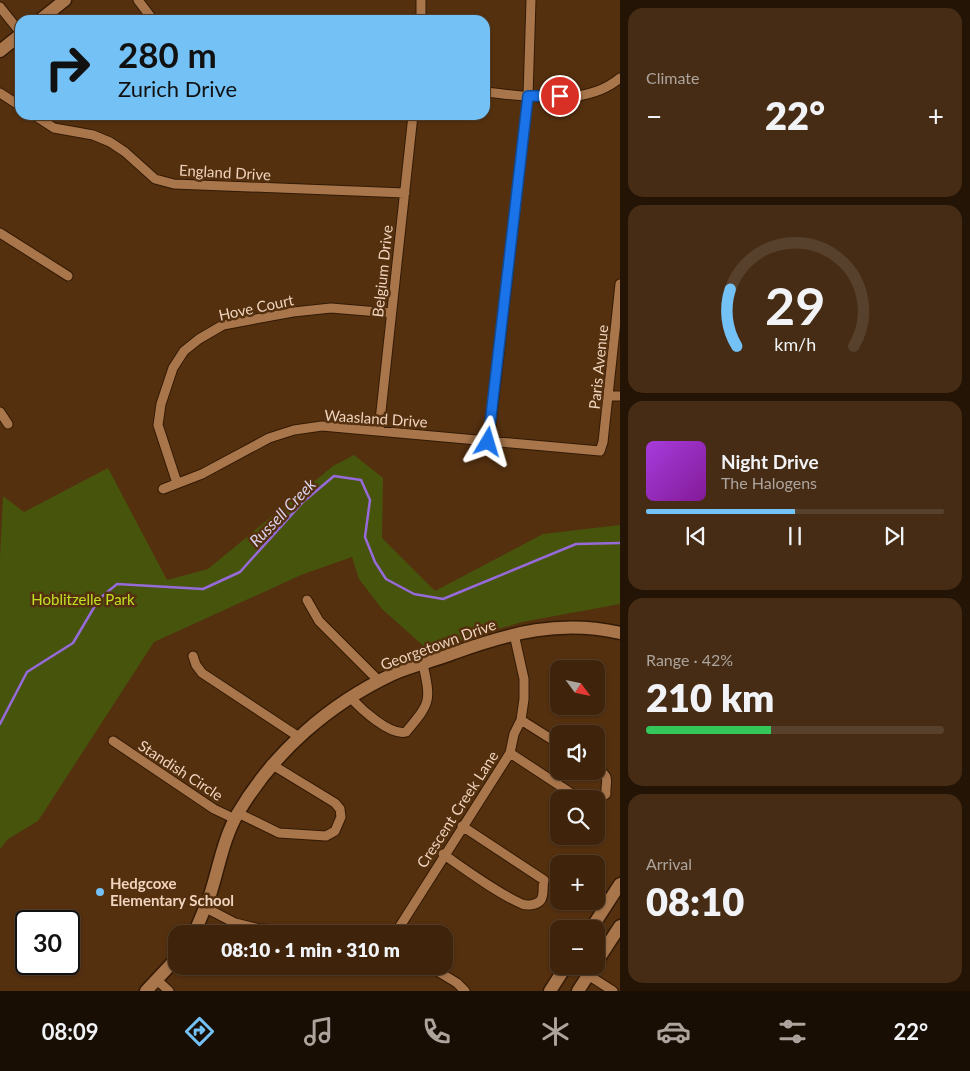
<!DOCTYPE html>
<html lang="en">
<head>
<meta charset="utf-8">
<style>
  body { margin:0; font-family:Lato,sans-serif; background:#462c14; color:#f1f3f6; height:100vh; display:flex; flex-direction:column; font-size:19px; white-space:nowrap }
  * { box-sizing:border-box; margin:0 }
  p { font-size:16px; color:#ada49d }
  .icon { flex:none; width:28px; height:28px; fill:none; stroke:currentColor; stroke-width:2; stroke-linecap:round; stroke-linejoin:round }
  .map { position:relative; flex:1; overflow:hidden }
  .side { display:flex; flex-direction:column; gap:8px; padding:8px; background:#231406; width:350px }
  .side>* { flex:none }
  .top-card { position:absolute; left:15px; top:15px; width:475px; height:105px; border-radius:15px; box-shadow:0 1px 4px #0004,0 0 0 1px #58412c; background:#73c1f5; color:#111; overflow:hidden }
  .needle { width:32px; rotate:123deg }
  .fabs { position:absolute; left:550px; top:660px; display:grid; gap:10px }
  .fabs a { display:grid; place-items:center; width:55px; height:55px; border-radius:10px; background:#3f240b; box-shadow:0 1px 4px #0004,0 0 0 1px #58412c; font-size:25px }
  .speed { position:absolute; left:15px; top:910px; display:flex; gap:10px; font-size:25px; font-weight:700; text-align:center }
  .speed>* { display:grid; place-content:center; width:65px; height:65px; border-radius:50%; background:#3f240b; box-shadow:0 1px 4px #0004,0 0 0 1px #58412c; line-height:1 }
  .speed .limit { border:2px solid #111; border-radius:8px; background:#fff; color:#111 }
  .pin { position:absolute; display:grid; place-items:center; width:42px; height:42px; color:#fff; margin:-21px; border:2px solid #fff; border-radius:50%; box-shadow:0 1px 5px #0007 }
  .me { position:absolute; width:55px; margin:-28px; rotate:7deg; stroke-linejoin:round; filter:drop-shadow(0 0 4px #0008) }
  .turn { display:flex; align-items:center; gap:18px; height:105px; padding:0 20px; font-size:22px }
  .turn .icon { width:65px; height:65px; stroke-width:2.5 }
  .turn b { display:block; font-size:35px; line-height:42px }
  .big { font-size:38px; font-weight:800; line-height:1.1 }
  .side .widget { flex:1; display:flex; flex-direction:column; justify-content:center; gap:8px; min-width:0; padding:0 18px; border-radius:15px; background:#462c14 }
  .side .dial { align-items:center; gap:0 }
  .dial svg { height:130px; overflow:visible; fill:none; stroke:#58412c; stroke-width:7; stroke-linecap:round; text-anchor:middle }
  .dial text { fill:#f1f3f6; stroke:none }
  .song { display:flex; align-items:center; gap:15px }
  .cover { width:60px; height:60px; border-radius:8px; background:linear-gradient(135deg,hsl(280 70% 55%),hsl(290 70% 35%)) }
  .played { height:5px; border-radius:2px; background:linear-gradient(90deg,#73c1f5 50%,#58412c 50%) }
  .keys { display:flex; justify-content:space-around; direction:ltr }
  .heat { display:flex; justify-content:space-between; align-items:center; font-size:28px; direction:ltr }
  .charge { height:8px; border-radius:4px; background:linear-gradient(90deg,#34c759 42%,#58412c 0) }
  .trip { position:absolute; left:168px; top:925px; width:285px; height:50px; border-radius:15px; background:#3f240b; box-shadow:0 1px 4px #0004,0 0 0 1px #58412c; font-weight:800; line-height:50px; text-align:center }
  .tabs { display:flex; height:80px; justify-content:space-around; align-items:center; background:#190e04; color:#ada49d }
  .tabs .icon { width:35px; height:35px }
  .tabs .on { color:#73c1f5 }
  .tabs b { font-size:22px; color:#f1f3f6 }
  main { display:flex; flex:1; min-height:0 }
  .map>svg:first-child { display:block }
  .green { fill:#47540c }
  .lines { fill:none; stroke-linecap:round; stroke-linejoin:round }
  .stream { stroke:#966bd9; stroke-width:2.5 }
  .street-casing { stroke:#331a04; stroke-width:11 }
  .secondary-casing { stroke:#331a04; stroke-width:15 }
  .street { stroke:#a9764c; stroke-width:9 }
  .secondary { stroke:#a9764c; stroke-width:12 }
  .route-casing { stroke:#114b97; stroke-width:12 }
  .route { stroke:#1a73e8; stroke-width:9 }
  .poi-dot { fill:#73c1f5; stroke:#54300f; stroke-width:2 }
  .labels { text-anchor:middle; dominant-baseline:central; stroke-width:5; stroke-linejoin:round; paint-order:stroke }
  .street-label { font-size:15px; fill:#f0d4be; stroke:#54300f }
  .park-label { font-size:15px; fill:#c0e024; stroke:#54300f }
  .poi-label { font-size:15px; font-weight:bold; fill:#f0d4be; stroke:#54300f; text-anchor:start }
  .water-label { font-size:16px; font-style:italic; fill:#dad2ed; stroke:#54300f }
</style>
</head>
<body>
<main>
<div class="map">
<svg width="620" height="991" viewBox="0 0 620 991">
  <rect width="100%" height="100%" fill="#54300f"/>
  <path class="green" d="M354 455 383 478 382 538 435 591 543 534 620 525V604L522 622 428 650 382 609 359 579 352 557 301 575 154 642 38 821 8 839 0 849V557L3 496 24 512 108 468 167 580 208 569 333 466Z"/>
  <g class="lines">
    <path class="stream" d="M0 724 27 672 73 643 99 599 117 584 203 589 240 572 303 502 334 476 361 480 370 500 365 537 375 562 386 579 414 594 443 599 576 544 620 543"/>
    <defs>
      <path id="street" d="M138 0 153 20
        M0 7 20 32
        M421 20V0
        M485 92C527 96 585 108 620 78
        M0 93 20 106
        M34 115 54 128 93 135 110 142 125 152 155 179 174 184 405 193
        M0 233 68 276
        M608 396H620
        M0 412 8 424
        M379 430 413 115
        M489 443 528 96 531 0
        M177 483 158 425 161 404 173 368 184 351 199 339 223 325 293 312 331 308 391 313
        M163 489 202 474 269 438 294 430 322 426 600 451 603 442 620 284
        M307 600 319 621 379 681
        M193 656 196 665 202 673 299 737
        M351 698C361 709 390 736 406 732 431 702 431 702 423 664
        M521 720 559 744
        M113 741 214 809 235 819
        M510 753 580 799
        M596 768C612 778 605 780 606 794L596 801
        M238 813 279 833 326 836 335 831 341 817 340 809 335 803 271 764
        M443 854C466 870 497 893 522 904 527 906 536 905 540 901 545 896 542 887 544 880L462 826
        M206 908 235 923 260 929 342 934
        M395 934 510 753 514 734 521 720 524 699V679L514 634
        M429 966 457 983 465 991
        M574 966 613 991
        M157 980 169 991"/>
      <path id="secondary" d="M40 20 65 0
        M0 51 20 35
        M591 929 620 884
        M194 934C200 920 206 906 211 892 219 866 224 837 238 813 274 752 329 704 393 674 413 665 434 661 454 653 510 633 561 619 620 633
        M596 963 620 926
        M146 991 176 959
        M550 991 566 966
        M578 991 594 966"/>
    </defs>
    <use href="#street" class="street-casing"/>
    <use href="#secondary" class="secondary-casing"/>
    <use href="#street" class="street"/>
    <use href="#secondary" class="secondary"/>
  </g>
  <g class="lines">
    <defs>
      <path id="route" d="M488 442 528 96H560"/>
    </defs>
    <use href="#route" class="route-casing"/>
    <use href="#route" class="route"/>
  </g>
  <circle class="poi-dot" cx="100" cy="892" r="5"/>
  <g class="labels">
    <g class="street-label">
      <text transform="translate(225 172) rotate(3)">England Drive</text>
      <text transform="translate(382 271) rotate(-84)">Belgium Drive</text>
      <text transform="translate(256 307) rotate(-12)">Hove Court</text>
      <text transform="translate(598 367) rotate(-84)">Paris Avenue</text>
      <text transform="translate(376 418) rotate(4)">Waasland Drive</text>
      <text transform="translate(438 644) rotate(-20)">Georgetown Drive</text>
      <text transform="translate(181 770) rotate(33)">Standish Circle</text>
      <text transform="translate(457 809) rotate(-57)">Crescent Creek Lane</text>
    </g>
    <g class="park-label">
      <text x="83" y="599">Hoblitzelle Park</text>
    </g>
    <g class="poi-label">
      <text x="110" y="883">Hedgcoxe<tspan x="110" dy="17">Elementary School</tspan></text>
    </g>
    <g class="water-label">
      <text transform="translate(282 512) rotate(-46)">Russell Creek</text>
    </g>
  </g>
</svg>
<div class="fabs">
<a><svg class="needle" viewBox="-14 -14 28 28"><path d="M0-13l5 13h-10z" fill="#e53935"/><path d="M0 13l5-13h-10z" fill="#ada49d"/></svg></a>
<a><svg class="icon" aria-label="sound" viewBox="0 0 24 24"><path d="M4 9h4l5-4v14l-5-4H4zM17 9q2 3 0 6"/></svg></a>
<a><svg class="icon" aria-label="search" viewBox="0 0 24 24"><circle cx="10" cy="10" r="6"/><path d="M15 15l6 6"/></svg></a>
<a>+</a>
<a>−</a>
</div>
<div class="speed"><div class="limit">30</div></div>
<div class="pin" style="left:560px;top:96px;background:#d93025"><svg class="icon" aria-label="arrive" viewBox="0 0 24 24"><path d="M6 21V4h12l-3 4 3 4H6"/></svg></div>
<svg class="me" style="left:488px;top:442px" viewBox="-20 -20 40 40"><path d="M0-17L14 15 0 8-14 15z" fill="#1a73e8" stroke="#fff" stroke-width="4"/></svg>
<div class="trip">08:10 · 1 min · 310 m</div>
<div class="top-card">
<div class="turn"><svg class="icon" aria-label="right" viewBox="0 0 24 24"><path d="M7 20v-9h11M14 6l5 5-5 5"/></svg><div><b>280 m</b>Zurich Drive</div></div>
</div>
</div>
<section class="side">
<div class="widget"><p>Climate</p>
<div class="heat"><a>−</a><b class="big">22°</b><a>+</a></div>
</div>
<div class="widget dial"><svg viewBox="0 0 100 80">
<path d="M14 69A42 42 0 1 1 86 69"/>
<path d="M14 69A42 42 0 0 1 10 34" stroke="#73c1f5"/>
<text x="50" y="56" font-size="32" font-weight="700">29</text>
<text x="50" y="72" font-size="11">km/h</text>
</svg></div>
<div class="widget">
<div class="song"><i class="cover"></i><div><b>Night Drive</b><p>The Halogens</p></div></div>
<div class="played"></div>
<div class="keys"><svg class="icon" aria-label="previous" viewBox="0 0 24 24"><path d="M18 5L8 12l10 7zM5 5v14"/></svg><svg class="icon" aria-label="pause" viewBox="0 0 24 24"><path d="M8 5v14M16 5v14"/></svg><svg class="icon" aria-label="next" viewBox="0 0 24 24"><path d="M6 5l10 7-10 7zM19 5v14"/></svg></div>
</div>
<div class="widget"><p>Range · 42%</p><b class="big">210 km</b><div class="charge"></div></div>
<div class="widget"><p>Arrival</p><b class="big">08:10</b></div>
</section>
</main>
<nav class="tabs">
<b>08:09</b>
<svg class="icon on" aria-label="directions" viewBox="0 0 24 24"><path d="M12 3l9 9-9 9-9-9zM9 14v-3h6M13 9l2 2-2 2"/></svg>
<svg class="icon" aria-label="music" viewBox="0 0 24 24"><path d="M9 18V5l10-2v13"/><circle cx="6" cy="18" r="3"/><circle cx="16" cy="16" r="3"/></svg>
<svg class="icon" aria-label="phone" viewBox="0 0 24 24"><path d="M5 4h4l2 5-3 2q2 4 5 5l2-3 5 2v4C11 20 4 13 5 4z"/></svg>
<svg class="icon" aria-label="climate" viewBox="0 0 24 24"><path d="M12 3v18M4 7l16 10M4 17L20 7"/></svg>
<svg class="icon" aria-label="car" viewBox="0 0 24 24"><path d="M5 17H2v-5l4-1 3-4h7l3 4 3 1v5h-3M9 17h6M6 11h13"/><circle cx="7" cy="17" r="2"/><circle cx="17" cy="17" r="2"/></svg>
<svg class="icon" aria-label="filters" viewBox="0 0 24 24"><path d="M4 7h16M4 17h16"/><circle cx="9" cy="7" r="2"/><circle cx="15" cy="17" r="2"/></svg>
<b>22°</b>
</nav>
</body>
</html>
